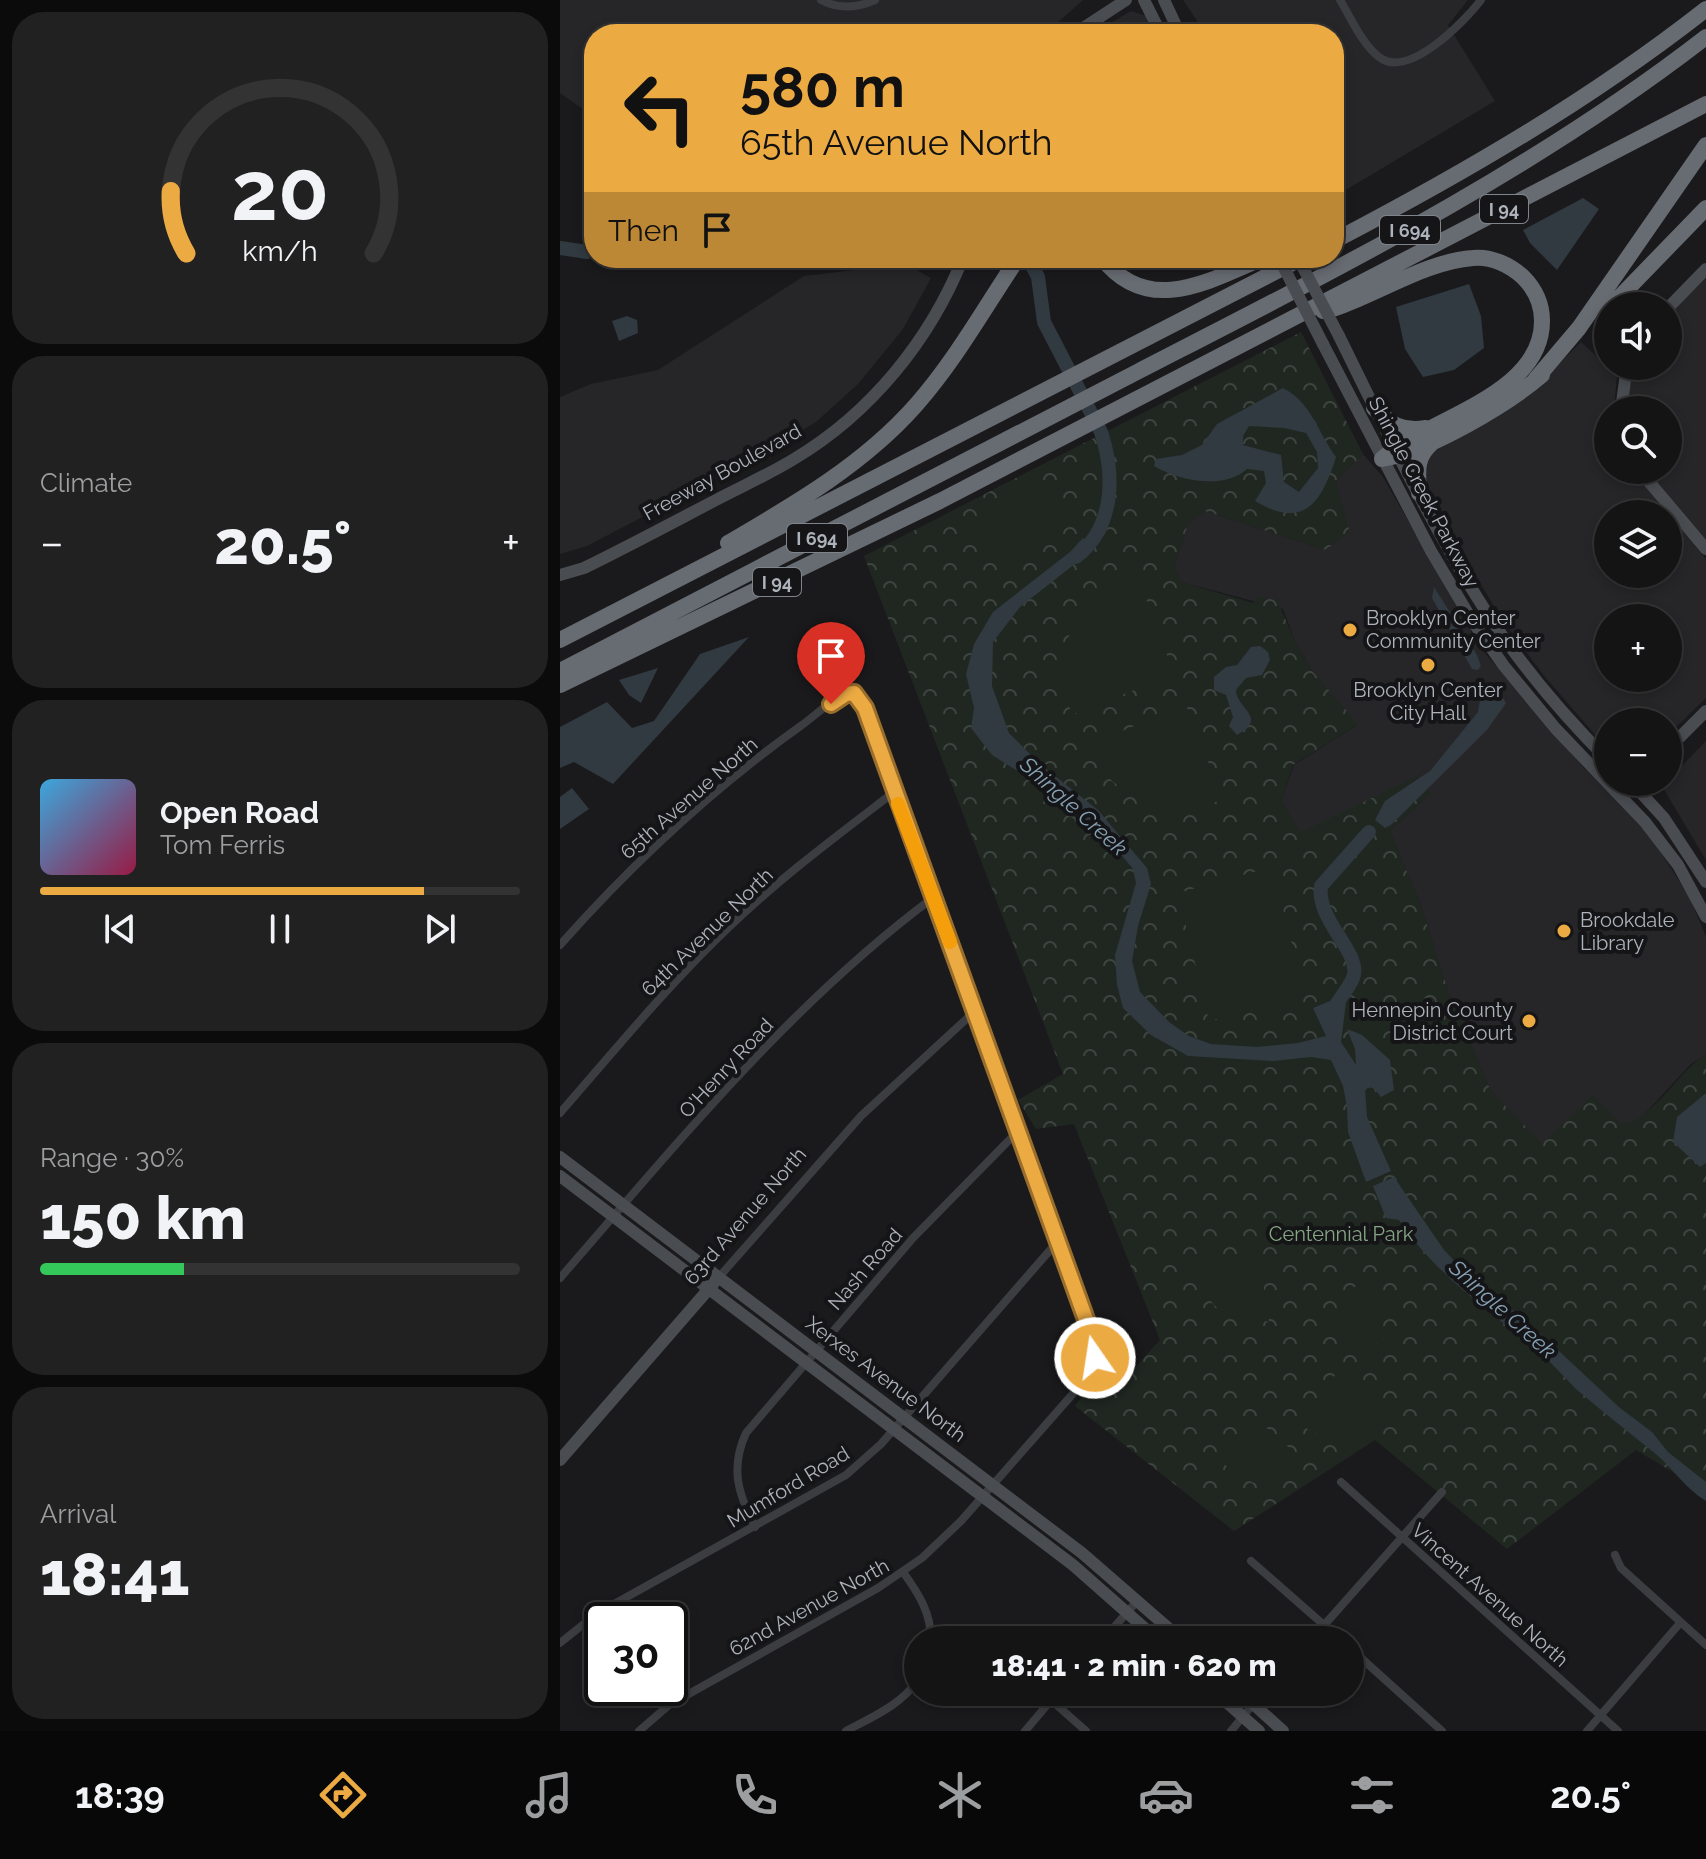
<!DOCTYPE html>
<html lang="en">
<head>
<meta charset="utf-8">
<style>
  body { margin:0; font-family:Raleway,sans-serif; background:#212122; color:#f1f3f6; height:100vh; display:flex; flex-direction:column; font-size:30px; white-space:nowrap }
  * { box-sizing:border-box; margin:0 }
  p { font-size:26px; color:#9d9ea0 }
  .icon { flex:none; width:44px; height:44px; fill:none; stroke:currentColor; stroke-width:2; stroke-linecap:round; stroke-linejoin:round }
  .map { position:relative; flex:1; overflow:hidden }
  .drawer { display:flex; flex-direction:column; gap:12px; padding:12px; background:#0b0b0c; width:560px }
  .drawer>* { flex:none }
  .guide { position:absolute; left:24px; top:24px; width:760px; height:244px; border-radius:32px; box-shadow:0 4px 12px #0003,0 0 0 2px #333334; background:#ecaa43; color:#111; overflow:hidden }
  .buttons { position:absolute; left:1034px; top:292px; display:grid; gap:16px }
  .buttons a { display:grid; place-items:center; width:88px; height:88px; border-radius:50%; background:#141415; box-shadow:0 4px 12px #0003,0 0 0 2px #333334; font-size:40px }
  .speed { position:absolute; left:24px; top:1602px; display:flex; gap:16px; font-size:40px; font-weight:700; text-align:center }
  .speed>* { display:grid; place-content:center; width:104px; height:104px; border-radius:50%; background:#141415; box-shadow:0 4px 12px #0003,0 0 0 2px #333334; line-height:1 }
  .speed .limit { border:4px solid #111; border-radius:12px; background:#fff; color:#111 }
  .pin { position:absolute; display:grid; place-items:center; width:68px; height:68px; color:#fff; margin:-82px -34px; border-radius:50% 50% 50% 0; rotate:-45deg; box-shadow:0 0 8px #0007 }
  .pin .icon { rotate:45deg }
  .me { position:absolute; width:88px; margin:-44px; rotate:347deg; stroke-linejoin:round; filter:drop-shadow(0 0 6px #0008) }
  .turn { display:flex; align-items:center; gap:28px; height:168px; padding:0 24px; font-size:36px }
  .turn .icon { width:104px; height:104px; stroke-width:2.5 }
  .turn b { display:block; font-size:56px; line-height:68px }
  .then { display:flex; align-items:center; height:76px; padding:0 24px; background:#0003; gap:16px; font-size:30px }
  .big { font-size:60px; font-weight:800; line-height:1.1 }
  .drawer .tile { flex:1; display:flex; flex-direction:column; justify-content:center; gap:12px; min-width:0; padding:0 28px; border-radius:32px; background:#212122 }
  .drawer .dial { align-items:center; gap:0 }
  .dial svg { height:208px; overflow:visible; fill:none; stroke:#333334; stroke-width:7; stroke-linecap:round; text-anchor:middle }
  .dial text { fill:#f1f3f6; stroke:none }
  .song { display:flex; align-items:center; gap:24px }
  .cover { width:96px; height:96px; border-radius:12px; background:linear-gradient(135deg,hsl(200 70% 55%),hsl(340 70% 35%)) }
  .played { height:8px; border-radius:4px; background:linear-gradient(90deg,#ecaa43 80%,#333334 80%) }
  .keys { display:flex; justify-content:space-around; direction:ltr }
  .heat { display:flex; justify-content:space-between; align-items:center; font-size:44px; direction:ltr }
  .charge { height:12px; border-radius:6px; background:linear-gradient(90deg,#34c759 30%,#333334 0) }
  .trip { position:absolute; left:344px; top:1626px; width:460px; height:80px; border-radius:40px; background:#141415; box-shadow:0 4px 12px #0003,0 0 0 2px #333334; font-weight:800; line-height:80px; text-align:center }
  .dock { display:flex; height:128px; justify-content:space-around; align-items:center; background:#080808; color:#9d9ea0 }
  .dock .icon { width:56px; height:56px }
  .dock .selected { color:#ecaa43 }
  .dock b { font-size:36px; color:#f1f3f6 }
  main { display:flex; flex:1; min-height:0 }
  .map>svg:first-child { display:block }
  .built { fill:#262629; fill-rule:evenodd }
  .park { fill:url(#park-crowns) }
  .pitch { fill:#202721 }
  .water { fill:#303a40; fill-rule:evenodd }
  .lines { fill:none; stroke-linecap:round; stroke-linejoin:round }
  .river { stroke:#303a40; stroke-width:14 }
  .street { stroke:#3b3d41; stroke-width:8 }
  .secondary { stroke:#494c51; stroke-width:12 }
  .highway { stroke:#676b72; stroke-width:16 }
  .secondary-bridge { stroke:#494c51; stroke-width:12 }
  .route-casing { stroke:#996e2c; stroke-width:20 }
  .route { stroke:#ecaa43; stroke-width:14 }
  .slow { stroke:#f59e0b; stroke-width:14 }
  .poi-dot { fill:#ecaa43; stroke:#151517; stroke-width:3 }
  .labels { text-anchor:middle; dominant-baseline:central; stroke-width:8; stroke-linejoin:round; paint-order:stroke }
  .shield { fill:#151517; stroke:#7f838a; stroke-width:2 }
  .shield-label { font-size:18px; font-weight:bold; fill:#adb2bb }
  .street-label { font-size:20px; fill:#adb2bb; stroke:#151517 }
  .poi-label { font-size:20px; fill:#adb2bb; stroke:#151517; text-anchor:start }
  .park-label { font-size:20px; fill:#85a585; stroke:#151517 }
  .water-label { font-size:22px; font-style:italic; fill:#86a1b4; stroke:#151517 }
</style>
</head>
<body>
<main>
<section class="drawer">
<div class="tile dial"><svg viewBox="0 0 100 80">
<path d="M14 69A42 42 0 1 1 86 69"/>
<path d="M14 69A42 42 0 0 1 8 45" stroke="#ecaa43"/>
<text x="50" y="56" font-size="32" font-weight="700">20</text>
<text x="50" y="72" font-size="11">km/h</text>
</svg></div>
<div class="tile"><p>Climate</p>
<div class="heat"><a>−</a><b class="big">20.5°</b><a>+</a></div>
</div>
<div class="tile">
<div class="song"><i class="cover"></i><div><b>Open Road</b><p>Tom Ferris</p></div></div>
<div class="played"></div>
<div class="keys"><svg class="icon" aria-label="previous" viewBox="0 0 24 24"><path d="M18 5L8 12l10 7zM5 5v14"/></svg><svg class="icon" aria-label="pause" viewBox="0 0 24 24"><path d="M8 5v14M16 5v14"/></svg><svg class="icon" aria-label="next" viewBox="0 0 24 24"><path d="M6 5l10 7-10 7zM19 5v14"/></svg></div>
</div>
<div class="tile"><p>Range · 30%</p><b class="big">150 km</b><div class="charge"></div></div>
<div class="tile"><p>Arrival</p><b class="big">18:41</b></div>
</section>
<div class="map">
<svg width="1146" height="1731" viewBox="0 0 1146 1731">
  <defs>
    <pattern id="park-crowns" width="20" height="18" patternUnits="userSpaceOnUse" patternTransform="scale(2)"><rect width="20" height="18" fill="#202721"/><path d="M2 6a3 3 0 1 1 6 0M12 15a3 3 0 1 1 6 0" fill="none" stroke="#3e443f"/></pattern>
  </defs>
  <rect width="100%" height="100%" fill="#1a1a1c"/>
  <path class="built" d="M0 0H523L485 34H34V117L0 93Z
    M623 0H908L888 25 935 101 774 197V34H646Z
    M571 11 586 16 592 34H532Z
    M346 264 371 278 343 329 298 384 256 422 197 457 27 546 0 554V397L31 384 98 370 244 276Z
    M1146 277V540L1085 470H1108V410H1066L1073 366H1108V317Z
    M1021 342 1057 375 1054 410H1048V470H1073L1108 514H1048V574H1108V514L1146 559V698L1108 735V722H1048V755L1031 730 985 677 943 621 903 555 861 475 871 447 975 388ZM1048 618H1108V678H1048Z
    M803 454 823 477 911 630 912 638 1025 769 1080 820 1130 898 1146 937V1054L1131 1064 1078 1121 982 1144 931 1091 889 993 860 903 830 831 870 794 794 808 740 833 721 801 734 765 797 725 753 672 735 641 723 609 621 582 614 567 628 524 645 511 765 550 789 532 776 481Z
    M1146 741V860L1102 786Z"/>
  <path class="park" d="M741 332 803 454 776 481 790 532 765 550 645 511 628 524 614 567 621 582 693 603 697 597 717 600 735 641 753 672 798 724 733 765 721 801 740 833 857 776 871 793 830 831 860 903 889 993 931 1091 982 1143 1033 1095 1063 1125C1095 1117 1117 1073 1146 1054V1492L1076 1450 947 1549 815 1440 674 1531 515 1406 541 1372 559 1385 600 1340 514 1124 476 1129 458 1100 503 1074 304 556Z"/>
  <path class="pitch" d="M479 483 505 519 444 564 417 526Z
    M576 572 614 674 512 715C509 704 503 691 502 679 500 627 532 592 576 572Z
    M626 705 663 800C621 812 575 806 544 773 537 766 533 754 528 745Z
    M712 867 745 995 649 1021 618 893Z
    M699 1257 709 1321C665 1326 645 1304 633 1264Z
    M796 1285 819 1303C822 1322 824 1336 811 1352L770 1327Z
    M777 1372 834 1406C808 1440 782 1453 743 1426Z
    M702 1424 746 1463C714 1492 694 1491 663 1463Z"/>
  <path class="water" d="M1023 198 1039 209 997 270 970 243 963 230Z
    M909 284 921 316 924 348 894 370 863 377 845 349 836 307Z
    M67 316 77 320 78 333 59 341 52 321Z
    M723 388C752 403 758 433 776 457 762 501 745 531 695 501L706 483 704 471 687 469C664 490 619 481 594 466L596 459 622 455 642 445 657 424ZM689 426 724 428 746 433 757 452 758 468 739 492 724 482 721 455 683 445V436Z
    M523 538 535 548 460 607 433 642 432 686 449 733 481 765 538 810 587 868 591 884 578 926 572 961 580 992 609 1022 629 1036 651 1044 697 1047 738 1043 766 1036 753 1008 787 994 781 1042 796 1065 795 1049 787 1029 802 1035 830 1060 834 1090 821 1097 813 1087 805 1089 807 1117 831 1171 806 1182 788 1132 787 1107 783 1086 771 1060 751 1057 714 1061 628 1056 591 1035 563 1008 557 985 555 955 576 883 573 869 544 834 526 821 502 799 432 755 411 728 414 708 406 674 414 644 433 612 510 552Z
    M874 587 917 655 921 666 918 670 912 669 872 598Z
    M189 637 53 784 14 762 0 768V727L47 702 72 728 94 721 140 654Z
    M700 646 708 652 710 660 702 675 686 678 676 690C677 710 709 717 677 735L669 726 673 717 666 695 654 690V677L666 667 677 665 691 647Z
    M98 668 81 703 69 695 59 680Z
    M926 685 933 699 941 695 946 703 927 730 831 825 825 828 815 820 825 801 870 771 918 712 922 688Z
    M12 788 29 809 0 829V797Z
    M1146 1093V1163L1140 1167 1113 1142 1117 1117Z
    M834 1177 884 1250 909 1276 970 1324 1060 1408 1092 1432 1108 1452 1146 1482V1501C1126 1489 1114 1470 1097 1455 1070 1433 1043 1412 1016 1389 1003 1376 991 1362 977 1350 927 1309 875 1274 839 1220L826 1218 813 1186Z"/>
  <g class="lines">
    <path class="river" d="M0 248 27 252 34 248
      M468 258 478 277 484 322 541 432C555 474 555 527 516 557
      M773 1011C778 999 788 990 793 978 803 953 756 922 761 886L809 832"/>
    <path class="street" d="M261 0C278 9 297 8 315 0
      M780 0C791 18 802 44 819 57 848 80 904 22 921 0
      M0 945C73 863 152 789 242 725 257 714 275 696 294 693L305 708 536 1346 535 1358 525 1380 401 1521 362 1558 318 1588 109 1705 79 1731
      M0 1113C55 1050 108 985 169 927 220 878 278 835 334 792
      M159 1277 301 1116 414 1012
      M0 1278C116 1145 231 1003 374 897
      M781 1482 1058 1731
      M195 1527C178 1494 170 1468 186 1433L353 1238 458 1131
      M1055 1555 1061 1568 1146 1645
      M691 1561 781 1640
      M343 1572C359 1594 371 1613 371 1640
      M543 1640 578 1600
      M751 1640 882 1492
      M0 1643 35 1615 56 1603 286 1475 321 1444 498 1241
      M790 1648 882 1731
      M491 1700 526 1731
      M286 1731C312 1717 341 1705 358 1680
      M465 1731 498 1692
      M671 1731 703 1692
      M1027 1731 1120 1623"/>
    <path class="secondary" d="M584 0 601 34
      M604 0 620 34
      M514 34 566 0
      M1108 308 1146 269
      M779 336C824 427 870 524 925 610 960 664 1002 714 1048 760
      M763 344 871 551 913 622 944 666 996 729 1085 822 1118 865 1146 917
      M1061 410 1067 366
      M1079 470 1146 549
      M0 575 24 568C67 547 110 524 154 501 180 487 208 475 234 459 311 413 370 340 403 258
      M1108 749 1146 711
      M1071 782 1104 818 1146 882
      M0 1157 522 1553 622 1640
      M0 1176 513 1565 598 1640
      M0 1460 154 1283
      M655 1692 699 1731
      M680 1692 723 1731"/>
    <path class="highway" d="M774 241C904 173 1030 100 1146 9
      M542 258C588 317 649 281 703 258
      M1051 306 1146 208
      M763 311C775 310 786 304 798 299 834 284 873 261 913 258 931 256 950 265 963 277 975 289 982 304 982 321 982 396 867 418 822 459
      M975 380 1019 328 1146 145
      M814 408C830 424 842 432 866 428
      M827 458C871 449 947 405 982 375
      M859 493C858 473 855 458 871 444
      M168 543C235 504 304 464 356 405 395 361 425 307 458 258
      M0 640 742 258
      M0 671C193 571 386 470 579 371 775 270 972 172 1146 37
      M0 685 380 501 1146 104"/>
    <path class="secondary-bridge" d="M719 258 763 344
      M738 258 779 336"/>
  </g>
  <g class="lines">
    <defs>
      <path id="route" d="M271 704 286 694 294 693 305 708 532 1336 536 1346 535 1358"/>
    </defs>
    <use href="#route" class="route-casing"/>
    <use href="#route" class="route"/>
    <path class="slow" d="M338 804 390 942"/>
  </g>
  <g class="poi-dot">
    <circle cx="790" cy="630" r="8"/>
    <circle cx="868" cy="665" r="8"/>
    <circle cx="1004" cy="931" r="8"/>
    <circle cx="969" cy="1021" r="8"/>
  </g>
  <g class="labels">
    <g class="shield">
      <rect x="920" y="195" width="48" height="28" rx="6"/>
      <rect x="820" y="216" width="60" height="28" rx="6"/>
      <rect x="227" y="524" width="60" height="28" rx="6"/>
      <rect x="193" y="568" width="48" height="28" rx="6"/>
    </g>
    <g class="shield-label">
      <text x="944" y="209">I 94</text>
      <text x="850" y="230">I 694</text>
      <text x="257" y="538">I 694</text>
      <text x="217" y="582">I 94</text>
    </g>
    <g class="street-label">
      <text transform="translate(162 472) rotate(-29)">Freeway Boulevard</text>
      <text transform="translate(864 492) rotate(62)">Shingle Creek Parkway</text>
      <text transform="translate(129 798) rotate(-41)">65th Avenue North</text>
      <text transform="translate(147 932) rotate(-44)">64th Avenue North</text>
      <text transform="translate(166 1068) rotate(-47)">O'Henry Road</text>
      <text transform="translate(185 1216) rotate(-49)">63rd Avenue North</text>
      <text transform="translate(305 1269) rotate(-49)">Nash Road</text>
      <text transform="translate(326 1379) rotate(37)">Xerxes Avenue North</text>
      <text transform="translate(228 1487) rotate(-31)">Mumford Road</text>
      <text transform="translate(930 1595) rotate(42)">Vincent Avenue North</text>
      <text transform="translate(249 1607) rotate(-29)">62nd Avenue North</text>
    </g>
    <g class="poi-label">
      <text x="806" y="618">Brooklyn Center<tspan x="806" dy="23">Community Center</tspan></text>
      <text x="868" y="690" text-anchor="middle">Brooklyn Center<tspan x="868" dy="23">City Hall</tspan></text>
      <text x="1020" y="920">Brookdale<tspan x="1020" dy="23">Library</tspan></text>
      <text x="953" y="1010" text-anchor="end">Hennepin County<tspan x="953" dy="23">District Court</tspan></text>
    </g>
    <g class="park-label">
      <text x="781" y="1234">Centennial Park</text>
    </g>
    <g class="water-label">
      <text transform="translate(514 806) rotate(42)">Shingle Creek</text>
      <text transform="translate(943 1309) rotate(42)">Shingle Creek</text>
    </g>
  </g>
</svg>
<div class="buttons">
<a><svg class="icon" aria-label="sound" viewBox="0 0 24 24"><path d="M4 9h4l5-4v14l-5-4H4zM17 9q2 3 0 6"/></svg></a>
<a><svg class="icon" aria-label="search" viewBox="0 0 24 24"><circle cx="10" cy="10" r="6"/><path d="M15 15l6 6"/></svg></a>
<a><svg class="icon" aria-label="layers" viewBox="0 0 24 24"><path d="M12 4l9 5-9 5-9-5zM3 14l9 5 9-5"/></svg></a>
<a>+</a>
<a>−</a>
</div>
<div class="speed"><div class="limit">30</div></div>
<div class="pin" style="left:271px;top:704px;background:#d93025"><svg class="icon" aria-label="arrive" viewBox="0 0 24 24"><path d="M6 21V4h12l-3 4 3 4H6"/></svg></div>
<svg class="me" style="left:535px;top:1358px" viewBox="-20 -20 40 40"><circle r="17" fill="#ecaa43" stroke="#fff" stroke-width="3"/><path d="M0-11L8 9 0 5-8 9z" fill="#fff"/></svg>
<div class="trip">18:41 · 2 min · 620 m</div>
<div class="guide">
<div class="turn"><svg class="icon" aria-label="left" viewBox="0 0 24 24"><path d="M17 20v-9H6M10 6l-5 5 5 5"/></svg><div><b>580 m</b>65th Avenue North</div></div>
<div class="then">Then<svg class="icon" aria-label="arrive" viewBox="0 0 24 24"><path d="M6 21V4h12l-3 4 3 4H6"/></svg></div>
</div>
</div>
</main>
<nav class="dock">
<b>18:39</b>
<svg class="icon selected" aria-label="directions" viewBox="0 0 24 24"><path d="M12 3l9 9-9 9-9-9zM9 14v-3h6M13 9l2 2-2 2"/></svg>
<svg class="icon" aria-label="music" viewBox="0 0 24 24"><path d="M9 18V5l10-2v13"/><circle cx="6" cy="18" r="3"/><circle cx="16" cy="16" r="3"/></svg>
<svg class="icon" aria-label="phone" viewBox="0 0 24 24"><path d="M5 4h4l2 5-3 2q2 4 5 5l2-3 5 2v4C11 20 4 13 5 4z"/></svg>
<svg class="icon" aria-label="climate" viewBox="0 0 24 24"><path d="M12 3v18M4 7l16 10M4 17L20 7"/></svg>
<svg class="icon" aria-label="car" viewBox="0 0 24 24"><path d="M5 17H2v-5l4-1 3-4h7l3 4 3 1v5h-3M9 17h6M6 11h13"/><circle cx="7" cy="17" r="2"/><circle cx="17" cy="17" r="2"/></svg>
<svg class="icon" aria-label="filters" viewBox="0 0 24 24"><path d="M4 7h16M4 17h16"/><circle cx="9" cy="7" r="2"/><circle cx="15" cy="17" r="2"/></svg>
<b>20.5°</b>
</nav>
</body>
</html>
